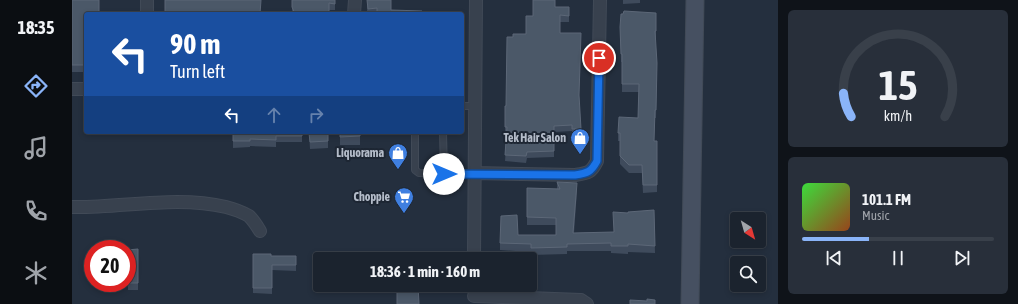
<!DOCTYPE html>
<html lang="en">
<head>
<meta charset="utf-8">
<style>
  body { margin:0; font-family:"Asap Condensed",sans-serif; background:#282f3a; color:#f1f3f6; height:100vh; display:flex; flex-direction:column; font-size:15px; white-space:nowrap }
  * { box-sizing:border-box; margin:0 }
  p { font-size:13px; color:#a0a4aa }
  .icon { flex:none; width:22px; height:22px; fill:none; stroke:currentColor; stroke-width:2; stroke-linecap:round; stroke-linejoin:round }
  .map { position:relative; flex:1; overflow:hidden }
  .panel { display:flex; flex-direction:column; gap:10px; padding:10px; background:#0f1319; width:240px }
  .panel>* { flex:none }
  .hud { position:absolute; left:12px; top:12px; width:380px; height:122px; border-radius:4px; box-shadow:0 2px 6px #0003,0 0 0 1px #39404a; background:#1a4fa0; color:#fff; overflow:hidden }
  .needle { width:26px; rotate:143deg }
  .controls { position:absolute; left:658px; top:212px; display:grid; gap:8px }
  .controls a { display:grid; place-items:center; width:36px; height:36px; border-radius:4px; background:#1b232e; box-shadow:0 2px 6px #0003,0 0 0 1px #39404a; font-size:20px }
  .speed { position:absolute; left:12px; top:240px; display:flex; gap:8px; font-size:20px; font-weight:700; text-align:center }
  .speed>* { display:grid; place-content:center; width:52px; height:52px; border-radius:50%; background:#1b232e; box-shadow:0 2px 6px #0003,0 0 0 1px #39404a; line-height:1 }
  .speed .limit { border:6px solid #d22; background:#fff; color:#111 }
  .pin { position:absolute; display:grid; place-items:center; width:34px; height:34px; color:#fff; margin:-17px; border:2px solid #fff; border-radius:50%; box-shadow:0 1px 4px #0007 }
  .me { position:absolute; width:44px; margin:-22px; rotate:90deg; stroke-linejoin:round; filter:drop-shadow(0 0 3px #0008) }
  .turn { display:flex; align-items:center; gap:14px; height:84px; padding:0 20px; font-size:18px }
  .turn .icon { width:52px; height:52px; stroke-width:2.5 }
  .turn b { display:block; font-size:28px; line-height:34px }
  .lanes { display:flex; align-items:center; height:38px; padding:0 20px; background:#0003; justify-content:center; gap:20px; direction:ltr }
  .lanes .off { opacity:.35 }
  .panel .widget { flex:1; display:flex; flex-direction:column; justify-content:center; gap:6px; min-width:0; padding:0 14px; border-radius:6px; background:#282f3a }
  .panel .dial { align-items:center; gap:0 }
  .dial svg { height:104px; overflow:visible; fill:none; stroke:#39404a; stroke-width:7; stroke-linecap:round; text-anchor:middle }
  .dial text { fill:#f1f3f6; stroke:none }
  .song { display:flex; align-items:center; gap:12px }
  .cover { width:48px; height:48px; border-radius:6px; background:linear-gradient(135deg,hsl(120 70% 55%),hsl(20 70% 35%)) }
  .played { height:4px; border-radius:2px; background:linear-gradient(90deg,#8ab4f8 35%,#39404a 35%) }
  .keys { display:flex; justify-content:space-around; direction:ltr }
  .trip { position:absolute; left:241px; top:252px; width:224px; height:40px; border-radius:4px; background:#1b232e; box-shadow:0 2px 6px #0003,0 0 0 1px #39404a; font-weight:700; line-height:40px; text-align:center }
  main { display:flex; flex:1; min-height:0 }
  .menu { display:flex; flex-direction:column; width:72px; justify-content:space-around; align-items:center; background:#0b0e12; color:#a0a4aa }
  .menu .icon { width:28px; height:28px }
  .menu .active { color:#8ab4f8 }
  .menu b { font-size:18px; color:#f1f3f6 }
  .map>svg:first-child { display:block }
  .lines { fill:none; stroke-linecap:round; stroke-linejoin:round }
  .lane-casing { stroke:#414a57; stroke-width:8 }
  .street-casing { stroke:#414a57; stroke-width:14 }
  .secondary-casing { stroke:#414a57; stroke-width:19 }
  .lane { stroke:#38414e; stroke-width:6 }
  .street { stroke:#38414e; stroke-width:12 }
  .secondary { stroke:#465061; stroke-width:17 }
  .wall { fill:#3f4b5c }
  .shaded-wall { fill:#2f3b4b }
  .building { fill:#4b5868; stroke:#5c6777 }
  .route-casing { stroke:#114b97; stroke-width:10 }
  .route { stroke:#1a73e8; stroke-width:7 }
  .labels { text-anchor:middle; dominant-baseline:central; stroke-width:4; stroke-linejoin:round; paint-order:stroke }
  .poi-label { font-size:12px; font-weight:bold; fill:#b4bcc9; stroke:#1d2633; text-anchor:end }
</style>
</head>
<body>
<main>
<nav class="menu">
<b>18:35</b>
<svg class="icon active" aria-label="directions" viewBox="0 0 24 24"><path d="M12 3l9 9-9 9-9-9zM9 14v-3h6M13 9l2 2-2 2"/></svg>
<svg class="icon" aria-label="music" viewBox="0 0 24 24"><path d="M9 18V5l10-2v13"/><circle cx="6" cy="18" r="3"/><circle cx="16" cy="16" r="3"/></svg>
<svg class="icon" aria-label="phone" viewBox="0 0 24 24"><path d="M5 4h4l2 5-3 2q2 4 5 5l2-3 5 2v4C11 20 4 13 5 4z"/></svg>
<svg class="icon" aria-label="climate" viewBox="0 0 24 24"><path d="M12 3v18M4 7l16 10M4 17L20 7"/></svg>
</nav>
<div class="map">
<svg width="706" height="304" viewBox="0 0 706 304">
  <rect width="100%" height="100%" fill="#242f3e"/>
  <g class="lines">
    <defs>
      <path id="lane" d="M390 106H402
        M343 132V170L347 173 372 174
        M371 132 372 174 402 173"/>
      <path id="street" d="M75 14V0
        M282 14 283 0
        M0 89H14
        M402 173 503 175C516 173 519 173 525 161L528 0
        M0 207C51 208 104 195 154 207 162 209 170 212 177 216 181 220 185 226 188 231
        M402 259 404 0
        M402 296 509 300 515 304"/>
      <path id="secondary" d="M618 304 623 0"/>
    </defs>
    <use href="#lane" class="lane-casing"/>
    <use href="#street" class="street-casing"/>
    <use href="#secondary" class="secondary-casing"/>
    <use href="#lane" class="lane"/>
    <use href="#street" class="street"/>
    <use href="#secondary" class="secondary"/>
  </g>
  <path class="wall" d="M0 0 14 14V72H0Z
    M263 0V10H257V14H220V7Z
    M295 0 319 10 350 14H360H295Z
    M551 0H568V3L551 4Z
    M483 7H497V22H488V33L507 97 509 135 500 136V131L482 132V157L455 158 454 163 433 161 435 134H433V106H434L441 37 454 34 461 16Z
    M584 13V39H583L585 63 584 118H583L582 141H585V192L571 193 570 173H557L548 164V141H546V133L566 118 567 92H550V62H549L548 27 551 14Z
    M161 132H230V142H204V147L178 146V147L161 148Z
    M256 132V148L238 149 237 133Z
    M268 132H333V134L288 135V145H268Z
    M485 182 505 191 502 233 542 232 556 213 582 210 583 253 556 252V254L539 253V251H495V254L459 255V252L428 250V243L446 235H484V225H455V188L485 189Z
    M66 249V290H56V286H49V283H55V250Z
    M181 254 199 256H224V271L200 270V294L181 293Z"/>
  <path class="shaded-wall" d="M505 183V191L501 240V233Z"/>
  <path class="building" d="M0 0H27V14H14V65H0Z
    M93 0H189L188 14H93Z
    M220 0H263V4L257 3V14H223L220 7Z
    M295 0H319V10L350 11V14H360H305V8L296 9Z
    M461 0H483V7H497V16L488 15V33H509L507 95 509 129H500V125L482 126V151L455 152 454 156 433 155 435 127H433V106H434L435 37H441V34H454V16H461Z
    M552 11 584 13V31H583L585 63 584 110H583L582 141H585V185H571L570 165H557L548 156V133H546L547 117 566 118 567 84H550V54H549L548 27 549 14H551Z
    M161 132H230V136H204V140L178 139V141H161Z
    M256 132V141L238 142 237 133Z
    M268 132H288V136L268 137Z
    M485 182 505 183 501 233 542 232 541 212 556 213V212L582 210 583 246 556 244V246H539V243L495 244V247L459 248V244L428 243 429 216 445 215 446 235H484V218L455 217V188L488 189Z
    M66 249V283H56V279H55V250Z
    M181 254H199V256H224V265H200V288H181Z
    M325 285H346L347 304H325Z
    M575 299 583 300V304H558V300L575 301Z"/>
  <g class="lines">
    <defs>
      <path id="route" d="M372 174 503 175C516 173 519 172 525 161L527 58"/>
    </defs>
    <use href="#route" class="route-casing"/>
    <use href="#route" class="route"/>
  </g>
  <defs>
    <symbol id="shop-pin" viewBox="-11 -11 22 30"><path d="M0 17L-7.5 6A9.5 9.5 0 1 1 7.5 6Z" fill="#3f7fe0" stroke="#1d2633"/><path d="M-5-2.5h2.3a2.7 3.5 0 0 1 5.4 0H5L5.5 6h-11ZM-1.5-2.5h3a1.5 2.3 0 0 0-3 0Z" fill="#fff"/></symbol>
    <symbol id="supermarket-pin" viewBox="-11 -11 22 30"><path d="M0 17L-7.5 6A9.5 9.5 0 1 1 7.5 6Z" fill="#3f7fe0" stroke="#1d2633"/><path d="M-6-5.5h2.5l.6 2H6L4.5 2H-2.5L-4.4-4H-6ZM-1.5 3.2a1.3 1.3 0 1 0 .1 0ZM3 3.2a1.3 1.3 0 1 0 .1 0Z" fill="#fff"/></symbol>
  </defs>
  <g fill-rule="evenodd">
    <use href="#shop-pin" x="497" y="127" width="22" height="30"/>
    <use href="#shop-pin" x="315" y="142" width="22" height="30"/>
    <use href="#supermarket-pin" x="321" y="186" width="22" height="30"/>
  </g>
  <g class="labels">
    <g class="poi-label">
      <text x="494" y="138">Tek Hair Salon</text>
      <text x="312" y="153">Liquorama</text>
      <text x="318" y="197">Choppie</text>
    </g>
  </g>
</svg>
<div class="controls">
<a><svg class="needle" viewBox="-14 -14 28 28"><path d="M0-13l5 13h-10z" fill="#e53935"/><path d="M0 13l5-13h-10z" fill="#a0a4aa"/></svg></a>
<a><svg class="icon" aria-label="search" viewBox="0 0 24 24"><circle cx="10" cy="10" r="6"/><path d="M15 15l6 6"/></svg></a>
</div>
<div class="speed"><div class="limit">20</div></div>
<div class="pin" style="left:527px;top:58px;background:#d93025"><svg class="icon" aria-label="arrive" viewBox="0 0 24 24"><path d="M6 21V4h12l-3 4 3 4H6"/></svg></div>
<svg class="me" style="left:372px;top:174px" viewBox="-20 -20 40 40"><circle r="19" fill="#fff"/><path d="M0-13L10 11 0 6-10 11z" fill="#1a73e8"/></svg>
<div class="trip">18:36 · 1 min · 160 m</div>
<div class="hud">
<div class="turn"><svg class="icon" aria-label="left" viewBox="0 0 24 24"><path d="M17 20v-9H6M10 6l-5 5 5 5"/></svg><div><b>90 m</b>Turn left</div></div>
<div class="lanes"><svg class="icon" aria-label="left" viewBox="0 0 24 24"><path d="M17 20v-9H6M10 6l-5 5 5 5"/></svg><svg class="icon off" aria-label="ahead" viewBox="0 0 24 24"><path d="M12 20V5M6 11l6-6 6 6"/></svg><svg class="icon off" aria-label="right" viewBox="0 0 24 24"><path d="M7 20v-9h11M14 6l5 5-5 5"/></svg></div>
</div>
</div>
<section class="panel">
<div class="widget dial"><svg viewBox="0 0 100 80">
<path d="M14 69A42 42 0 1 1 86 69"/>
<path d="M14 69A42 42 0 0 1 8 51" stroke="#8ab4f8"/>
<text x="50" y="56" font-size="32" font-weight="700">15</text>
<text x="50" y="72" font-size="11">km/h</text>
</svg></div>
<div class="widget">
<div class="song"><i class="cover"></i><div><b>101.1 FM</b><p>Music</p></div></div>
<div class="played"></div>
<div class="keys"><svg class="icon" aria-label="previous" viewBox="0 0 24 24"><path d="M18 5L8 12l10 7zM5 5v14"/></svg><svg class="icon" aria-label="pause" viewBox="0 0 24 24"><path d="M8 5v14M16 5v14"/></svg><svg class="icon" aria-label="next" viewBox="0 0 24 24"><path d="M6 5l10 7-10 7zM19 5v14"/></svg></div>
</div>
</section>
</main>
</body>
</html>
